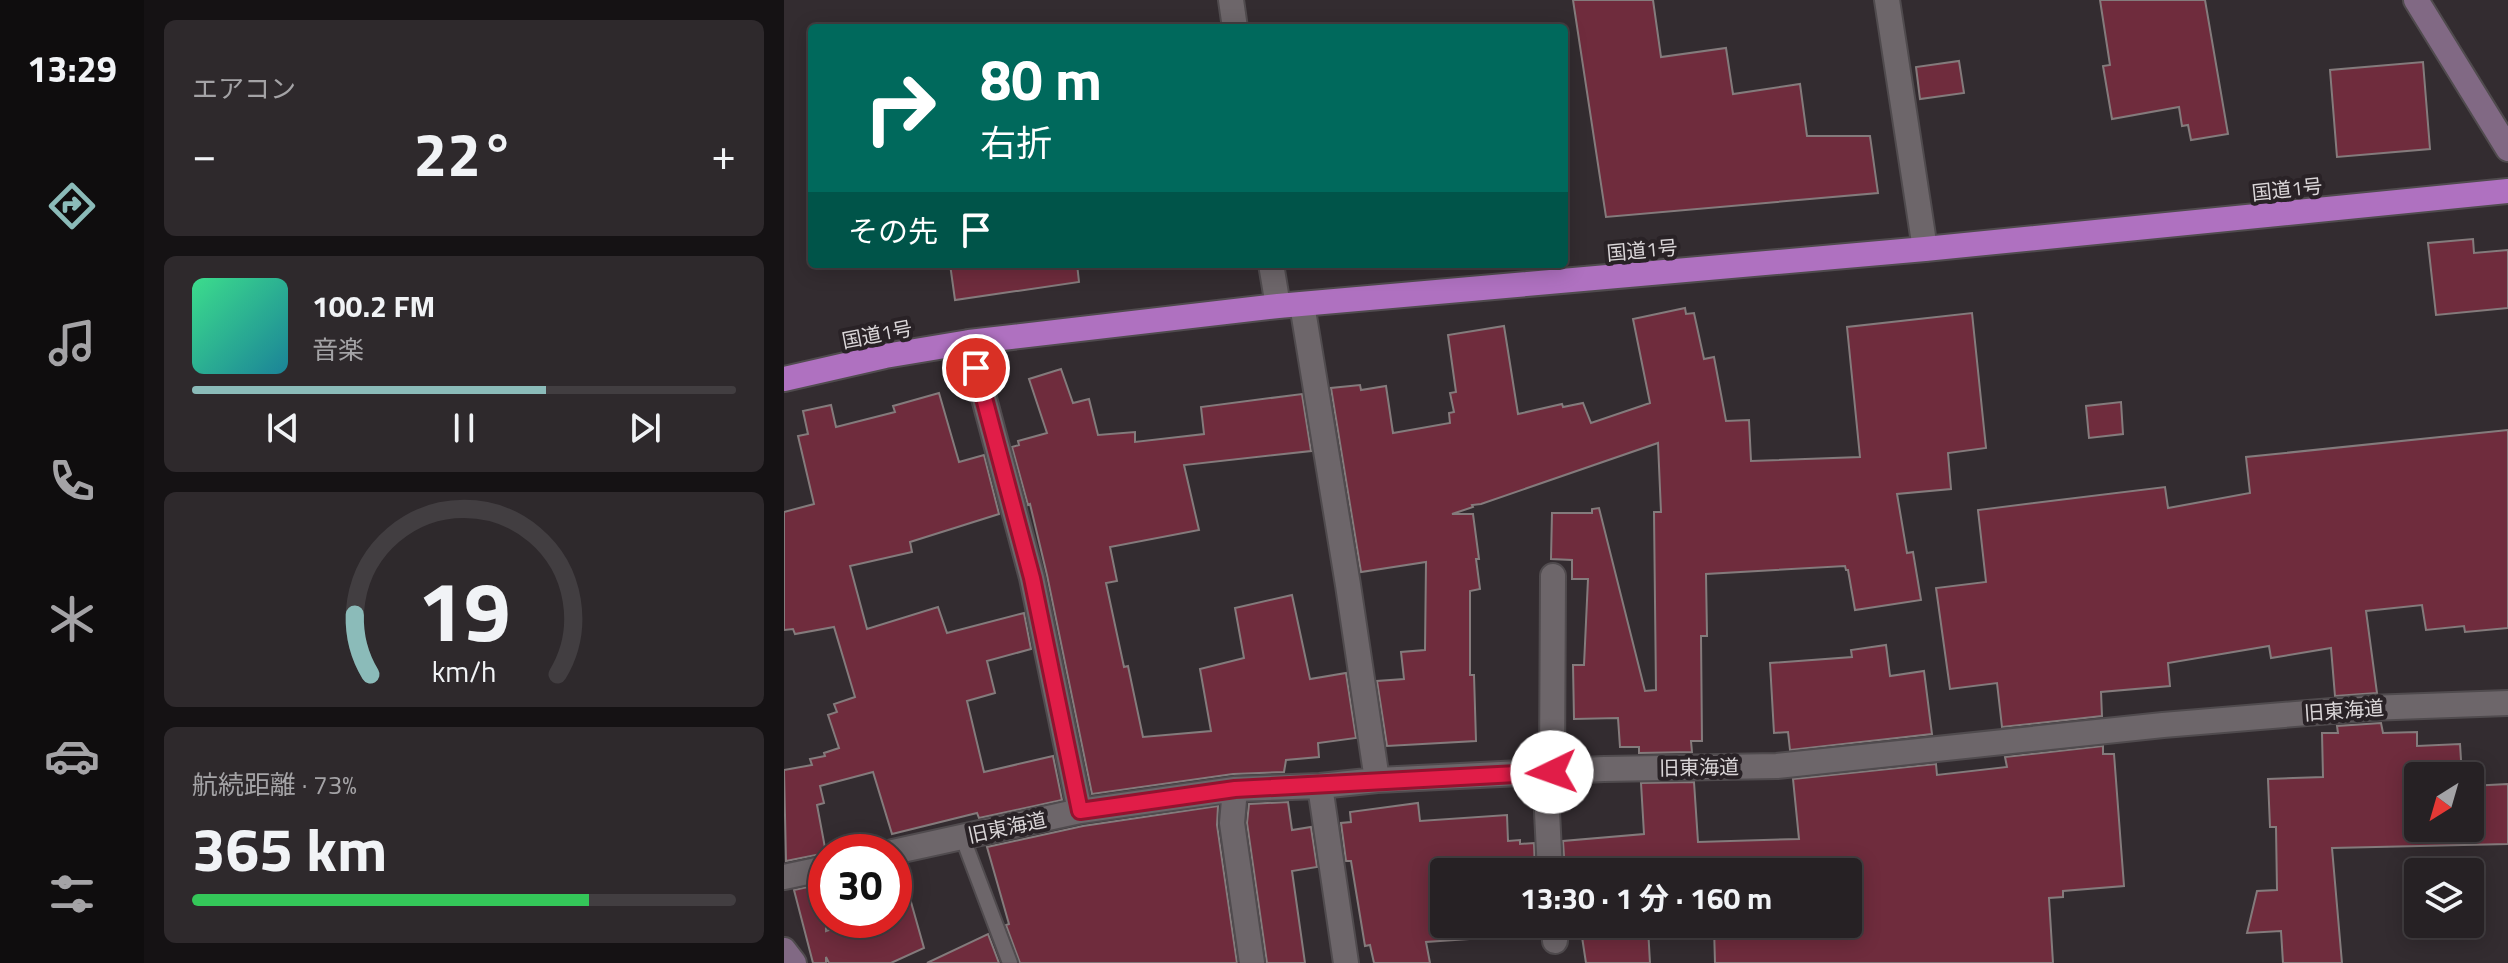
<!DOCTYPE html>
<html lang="ja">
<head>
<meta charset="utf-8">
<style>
  body { margin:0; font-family:"Titillium Web","Noto Sans JP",sans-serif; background:#2e292c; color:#f1f3f6; height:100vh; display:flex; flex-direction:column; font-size:30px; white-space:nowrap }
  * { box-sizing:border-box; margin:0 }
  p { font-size:26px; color:#a4a3a6 }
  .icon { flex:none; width:44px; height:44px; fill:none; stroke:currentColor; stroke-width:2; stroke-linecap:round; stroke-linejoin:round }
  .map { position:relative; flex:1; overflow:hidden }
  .drawer { display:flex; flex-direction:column; gap:20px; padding:20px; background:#151214; width:640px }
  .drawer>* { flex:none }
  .banner { position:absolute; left:24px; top:24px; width:760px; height:244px; border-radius:8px; box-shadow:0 4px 20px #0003,0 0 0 2px #423e41; background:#00695c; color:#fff; overflow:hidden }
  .needle { width:52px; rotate:217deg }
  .fabs { position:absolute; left:1620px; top:762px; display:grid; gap:16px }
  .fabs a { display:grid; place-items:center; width:80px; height:80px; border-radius:8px; background:#262124; box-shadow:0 4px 20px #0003,0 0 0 2px #423e41; font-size:40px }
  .speed { position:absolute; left:24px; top:834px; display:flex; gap:16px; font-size:40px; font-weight:700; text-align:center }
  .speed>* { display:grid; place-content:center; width:104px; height:104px; border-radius:50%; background:#262124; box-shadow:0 4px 20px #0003,0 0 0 2px #423e41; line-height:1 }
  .speed .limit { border:12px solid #d22; background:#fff; color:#111 }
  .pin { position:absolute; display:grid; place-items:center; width:68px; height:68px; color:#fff; margin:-34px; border:4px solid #fff; border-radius:50%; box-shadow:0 2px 8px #0007 }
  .me { position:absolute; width:88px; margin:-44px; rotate:267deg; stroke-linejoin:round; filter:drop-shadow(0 0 6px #0008) }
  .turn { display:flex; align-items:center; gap:28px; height:168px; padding:0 40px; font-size:36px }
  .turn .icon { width:104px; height:104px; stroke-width:2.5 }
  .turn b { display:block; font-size:56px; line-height:68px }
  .then { display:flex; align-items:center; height:76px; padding:0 40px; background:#0003; gap:16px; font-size:30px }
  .big { font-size:60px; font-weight:700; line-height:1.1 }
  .drawer .widget { flex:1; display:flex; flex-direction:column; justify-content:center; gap:12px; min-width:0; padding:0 28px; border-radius:12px; background:#2e292c }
  .drawer .dial { align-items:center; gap:0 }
  .dial svg { height:208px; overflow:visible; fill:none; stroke:#423e41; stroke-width:7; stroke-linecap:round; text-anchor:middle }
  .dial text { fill:#f1f3f6; stroke:none }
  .song { display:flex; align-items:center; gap:24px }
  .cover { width:96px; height:96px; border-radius:12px; background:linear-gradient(135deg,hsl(150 70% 55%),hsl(190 70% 35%)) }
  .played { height:8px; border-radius:4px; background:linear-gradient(90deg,#8bbbb9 65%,#423e41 65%) }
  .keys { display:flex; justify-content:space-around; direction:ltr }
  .heat { display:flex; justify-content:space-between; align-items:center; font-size:44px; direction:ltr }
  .charge { height:12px; border-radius:6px; background:linear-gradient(90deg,#34c759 73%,#423e41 0) }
  .trip { position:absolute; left:646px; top:858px; width:432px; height:80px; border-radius:8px; background:#262124; box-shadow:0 4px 20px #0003,0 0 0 2px #423e41; font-weight:700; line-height:80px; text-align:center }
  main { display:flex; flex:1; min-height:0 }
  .dock { display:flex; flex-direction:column; width:144px; justify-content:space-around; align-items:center; background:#0f0d0e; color:#a4a3a6 }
  .dock .icon { width:56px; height:56px }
  .dock .on { color:#8bbbb9 }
  .dock b { font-size:36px; color:#f1f3f6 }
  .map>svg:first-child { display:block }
  .building { fill:#6f2c3d; stroke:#847b7c; stroke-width:2 }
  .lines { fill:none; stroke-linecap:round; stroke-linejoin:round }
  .lane-casing { stroke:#504b4e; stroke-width:18 }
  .street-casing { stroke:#504b4e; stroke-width:28 }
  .secondary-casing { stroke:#504b4e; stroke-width:28 }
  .highway-casing { stroke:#504b4e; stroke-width:28 }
  .lane { stroke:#6d666a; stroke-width:14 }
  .street { stroke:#6d666a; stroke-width:24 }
  .secondary { stroke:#816984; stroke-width:24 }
  .highway { stroke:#af71c0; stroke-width:24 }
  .route-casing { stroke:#92132f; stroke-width:20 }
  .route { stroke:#e11d48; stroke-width:14 }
  .labels { text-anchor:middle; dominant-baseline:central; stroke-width:8; stroke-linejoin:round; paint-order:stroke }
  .street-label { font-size:20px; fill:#dad6d8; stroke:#292226 }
</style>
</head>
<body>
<main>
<nav class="dock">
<b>13:29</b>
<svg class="icon on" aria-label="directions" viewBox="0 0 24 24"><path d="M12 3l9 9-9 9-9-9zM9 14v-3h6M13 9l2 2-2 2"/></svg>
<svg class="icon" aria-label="music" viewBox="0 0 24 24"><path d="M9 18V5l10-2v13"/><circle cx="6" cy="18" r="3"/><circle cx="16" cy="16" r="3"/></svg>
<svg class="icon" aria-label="phone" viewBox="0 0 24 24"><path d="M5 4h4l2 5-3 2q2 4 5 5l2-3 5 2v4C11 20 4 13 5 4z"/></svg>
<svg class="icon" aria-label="climate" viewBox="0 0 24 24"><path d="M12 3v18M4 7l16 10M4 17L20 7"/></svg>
<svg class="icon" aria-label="car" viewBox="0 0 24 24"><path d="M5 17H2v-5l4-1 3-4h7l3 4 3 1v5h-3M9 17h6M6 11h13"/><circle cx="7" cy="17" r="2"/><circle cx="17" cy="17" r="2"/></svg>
<svg class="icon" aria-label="filters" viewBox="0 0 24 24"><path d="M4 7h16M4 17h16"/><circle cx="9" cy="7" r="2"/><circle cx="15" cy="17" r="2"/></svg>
</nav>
<section class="drawer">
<div class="widget"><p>エアコン</p>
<div class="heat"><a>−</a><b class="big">22°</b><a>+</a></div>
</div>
<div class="widget">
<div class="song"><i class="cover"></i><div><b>100.2 FM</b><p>音楽</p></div></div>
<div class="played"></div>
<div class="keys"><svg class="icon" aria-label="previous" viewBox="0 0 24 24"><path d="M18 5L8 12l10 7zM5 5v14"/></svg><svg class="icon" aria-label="pause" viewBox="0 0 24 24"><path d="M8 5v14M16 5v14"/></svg><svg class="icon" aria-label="next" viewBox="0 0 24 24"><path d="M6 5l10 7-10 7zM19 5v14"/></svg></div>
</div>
<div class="widget dial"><svg viewBox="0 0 100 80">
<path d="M14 69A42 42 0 1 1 86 69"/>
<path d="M14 69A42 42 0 0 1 8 46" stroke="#8bbbb9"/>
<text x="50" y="56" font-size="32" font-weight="700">19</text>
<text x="50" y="72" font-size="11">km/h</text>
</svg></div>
<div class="widget"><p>航続距離 · 73%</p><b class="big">365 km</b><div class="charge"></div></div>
</section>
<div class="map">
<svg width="1724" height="963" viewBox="0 0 1724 963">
  <rect width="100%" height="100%" fill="#332c30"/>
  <path class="building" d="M789 0H869L877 57 942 48 949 94 1016 84 1023 136H1086L1094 193 822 217Z
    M1316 0H1421L1444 134 1407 140 1404 125 1398 126 1395 107 1328 119 1319 66 1326 65Z
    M1175 61 1180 93 1136 99 1132 67Z
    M1639 62 1646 149 1553 157 1546 70Z
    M1689 239 1690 253 1724 250V308L1652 315 1644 243Z
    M166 264H293L295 282 171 300Z
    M901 308 902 314 910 313 920 359 930 357 942 421 965 420 967 461 1076 457 1063 327 1188 313 1202 448 1164 453 1167 489 1113 494 1123 553 1129 552 1137 600 1071 610 1064 570H1062L1061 566 922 574 923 636H917L918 741H907L908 752 855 753V747H836L834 718 790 719 789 665H800L804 579H788V560L767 559 768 513H808V509L815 508 861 691 872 690 870 512H877L874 443 697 504 688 505 689 507 668 514H689L695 559H692L696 589 686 591V675H690L692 741 603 746 593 681 620 679 617 652 641 650 642 562 577 572 547 388 576 385 577 390 602 386 609 433 666 423 665 413 670 412 666 393 672 392 664 335 720 326 734 414 778 404 779 407 799 403 807 423 866 403 849 319Z
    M277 369 289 403 305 399 314 435 351 432V442L420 434 417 407 518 394 527 451 400 465 415 530 326 547 333 581 322 583 340 667 344 666 359 737 427 731 416 669 460 658 451 608 508 595 526 679 562 673 572 738 534 743 535 757 502 760 500 772 449 774 308 794 263 575 246 504 244 505 228 447 235 445 234 441 263 433 245 379Z
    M155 393 175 462 200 455 215 514 126 542 128 552 66 566 83 629 154 607 163 633 240 613 247 649 203 661 211 693 183 701 200 772 269 756 278 800 195 818 193 813 108 834 89 772 36 786 40 803 33 805 42 853 2 861 0 770 28 765 26 759 41 756 40 753 55 748 44 715 53 712 50 704 71 697 50 627 11 634 9 629 0 630V512L30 504 14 436 24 434 19 411 47 405 52 427 111 412 109 406Z
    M1337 402 1339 434 1305 438 1302 406Z
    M1724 430V628L1681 632 1680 626 1642 630 1638 605 1582 611 1593 693 1551 696 1547 648 1487 658 1485 646 1384 663 1386 686 1317 692 1318 716 1218 727 1213 683 1166 689 1152 588 1202 582 1194 510 1381 487 1384 508 1466 493 1462 457Z
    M1102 645 1106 676 1140 671 1148 734 1006 750 1004 732 990 733 986 663 1068 657 1067 650Z
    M1597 723 1599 733 1633 732V746L1676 744 1678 776H1634V828H1686V786L1724 784V844L1548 848 1558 963H1499L1497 931 1463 933 1473 891 1493 890 1492 827H1486L1484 779 1539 777 1538 733H1554L1553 726Z
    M1319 746V754H1330L1340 886 1279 891V897L1265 898 1269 963H931L930 927 864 928 866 963H802L796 924H1064V872H781L779 841 860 834 857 783 910 782 914 842 1015 839 1009 779 1152 764 1153 775 1223 767 1221 757Z
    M504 802 508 830 527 827 533 867 508 871 521 963H483L463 823 465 804Z
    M634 803 636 821 723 815 724 841 736 840V844L750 843 751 872H660V924H698L699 938 642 942 646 963H590L586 945 581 946 567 861H562L557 823 567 822 566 812Z
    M434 806 433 825 453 963H236L222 925 225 924 203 847 299 826Z
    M42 883V931L74 920H110V908L127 902 140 948 107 963H45L42 957V963H29L10 890Z
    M204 934 215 963H143Z"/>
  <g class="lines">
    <defs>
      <path id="lane" d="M178 836 226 963"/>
      <path id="street" d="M447 0 451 28
        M1103 0 1141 249
        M487 264 494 306
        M518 304 564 585 593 780
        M185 342 248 578 296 811
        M536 786 562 963
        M451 789 448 823 468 963
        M109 852 296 811 451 789 536 786 593 780 820 769 993 766 1379 725 1584 708 1724 703
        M766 872 763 812 768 772 769 576
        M0 877 42 868
        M770 924 771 941"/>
      <path id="secondary" d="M1632 0 1724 149
        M0 950 10 963"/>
      <path id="highway" d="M0 379 101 356 185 342 494 306 1141 249 1724 191"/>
    </defs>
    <use href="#lane" class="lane-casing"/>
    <use href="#street" class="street-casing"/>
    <use href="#secondary" class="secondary-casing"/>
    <use href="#highway" class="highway-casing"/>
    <use href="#lane" class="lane"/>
    <use href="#street" class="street"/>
    <use href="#secondary" class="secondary"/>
    <use href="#highway" class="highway"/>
  </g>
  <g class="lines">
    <defs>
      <path id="route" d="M192 368 248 578 296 811 451 789 768 772"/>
    </defs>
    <use href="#route" class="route-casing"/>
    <use href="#route" class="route"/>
  </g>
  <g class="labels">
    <g class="street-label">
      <text transform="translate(1503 189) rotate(-6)">国道1号</text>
      <text transform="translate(858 250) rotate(-5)">国道1号</text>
      <text transform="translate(93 334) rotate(-11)">国道1号</text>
      <text transform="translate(1560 710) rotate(-4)">旧東海道</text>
      <text transform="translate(915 767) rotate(-1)">旧東海道</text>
      <text transform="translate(223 827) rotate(-12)">旧東海道</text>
    </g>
  </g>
</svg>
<div class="fabs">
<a><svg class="needle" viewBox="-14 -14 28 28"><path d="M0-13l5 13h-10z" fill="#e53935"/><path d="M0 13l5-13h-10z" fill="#a4a3a6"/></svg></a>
<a><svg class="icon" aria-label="layers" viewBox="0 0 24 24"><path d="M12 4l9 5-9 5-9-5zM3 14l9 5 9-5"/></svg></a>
</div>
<div class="speed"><div class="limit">30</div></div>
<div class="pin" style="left:192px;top:368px;background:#d93025"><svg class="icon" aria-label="arrive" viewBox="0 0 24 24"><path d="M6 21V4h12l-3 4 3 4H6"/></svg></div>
<svg class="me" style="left:768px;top:772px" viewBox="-20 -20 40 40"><circle r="19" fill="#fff"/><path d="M0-13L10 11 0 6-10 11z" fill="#e11d48"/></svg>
<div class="trip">13:30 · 1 分 · 160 m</div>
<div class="banner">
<div class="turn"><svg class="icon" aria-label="right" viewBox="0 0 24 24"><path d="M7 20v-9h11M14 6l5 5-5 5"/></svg><div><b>80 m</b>右折</div></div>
<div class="then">その先<svg class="icon" aria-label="arrive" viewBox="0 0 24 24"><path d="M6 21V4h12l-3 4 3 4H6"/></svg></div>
</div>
</div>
</main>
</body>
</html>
